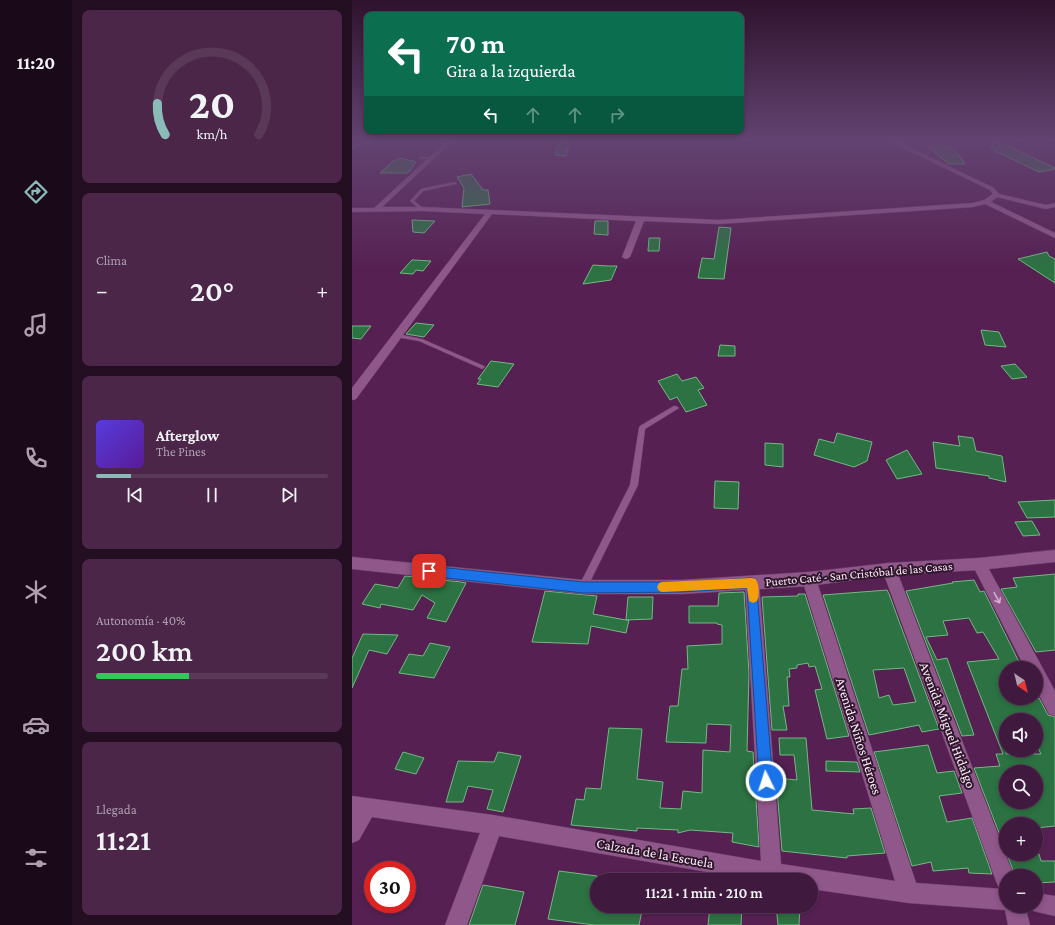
<!DOCTYPE html>
<html lang="es">
<head>
<meta charset="utf-8">
<style>
  body { margin:0; font-family:"Crimson Pro",serif; background:#4b2649; color:#f1f3f6; height:100vh; display:flex; flex-direction:column; font-size:15px; white-space:nowrap }
  * { box-sizing:border-box; margin:0 }
  p { font-size:13px; color:#aea0b0 }
  .icon { flex:none; width:22px; height:22px; fill:none; stroke:currentColor; stroke-width:2; stroke-linecap:round; stroke-linejoin:round }
  .map { position:relative; flex:1; overflow:hidden }
  .panel { display:flex; flex-direction:column; gap:10px; padding:10px; background:#230e22; width:280px }
  .panel>* { flex:none }
  .top-card { position:absolute; left:12px; top:12px; width:380px; height:122px; border-radius:8px; box-shadow:0 2px 6px #0003,0 0 0 1px #593858; background:#0b6e4f; color:#fff; overflow:hidden }
  .needle { width:26px; rotate:145deg }
  .tools { position:absolute; left:647px; top:661px; display:grid; gap:8px }
  .tools a { display:grid; place-items:center; width:44px; height:44px; border-radius:50%; background:#40193e; box-shadow:0 2px 6px #0003,0 0 0 1px #593858; font-size:20px }
  .speed { position:absolute; left:12px; top:861px; display:flex; gap:8px; font-size:20px; font-weight:700; text-align:center }
  .speed>* { display:grid; place-content:center; width:52px; height:52px; border-radius:50%; background:#40193e; box-shadow:0 2px 6px #0003,0 0 0 1px #593858; line-height:1 }
  .speed .limit { border:6px solid #d22; background:#fff; color:#111 }
  .pin { position:absolute; display:grid; place-items:center; width:34px; height:34px; color:#fff; margin:-17px; border-radius:8px; box-shadow:0 2px 6px #0006 }
  .me { position:absolute; width:44px; margin:-22px; rotate:356deg; stroke-linejoin:round; filter:drop-shadow(0 0 3px #0008) }
  .turn { display:flex; align-items:center; gap:14px; height:84px; padding:0 16px; font-size:18px }
  .turn .icon { width:52px; height:52px; stroke-width:2.5 }
  .turn b { display:block; font-size:28px; line-height:34px }
  .lanes { display:flex; align-items:center; height:38px; padding:0 16px; background:#0003; justify-content:center; gap:20px; direction:ltr }
  .lanes .off { opacity:.35 }
  .big { font-size:30px; font-weight:600; line-height:1.1 }
  .panel .tile { flex:1; display:flex; flex-direction:column; justify-content:center; gap:6px; min-width:0; padding:0 14px; border-radius:8px; background:#4b2649 }
  .panel .dial { align-items:center; gap:0 }
  .dial svg { height:104px; overflow:visible; fill:none; stroke:#593858; stroke-width:7; stroke-linecap:round; text-anchor:middle }
  .dial text { fill:#f1f3f6; stroke:none }
  .song { display:flex; align-items:center; gap:12px }
  .cover { width:48px; height:48px; border-radius:6px; background:linear-gradient(135deg,hsl(250 70% 55%),hsl(270 70% 35%)) }
  .played { height:4px; border-radius:2px; background:linear-gradient(90deg,#8bbbb9 15%,#593858 15%) }
  .keys { display:flex; justify-content:space-around; direction:ltr }
  .heat { display:flex; justify-content:space-between; align-items:center; font-size:22px; direction:ltr }
  .charge { height:6px; border-radius:3px; background:linear-gradient(90deg,#34c759 40%,#593858 0) }
  .trip { position:absolute; left:238px; top:873px; width:228px; height:40px; border-radius:20px; background:#40193e; box-shadow:0 2px 6px #0003,0 0 0 1px #593858; font-weight:600; line-height:40px; text-align:center }
  main { display:flex; flex:1; min-height:0 }
  .menu { display:flex; flex-direction:column; width:72px; justify-content:space-around; align-items:center; background:#1a0a19; color:#aea0b0 }
  .menu .icon { width:28px; height:28px }
  .menu .active { color:#8bbbb9 }
  .menu b { font-size:18px; color:#f1f3f6 }
  .map>svg:first-child { display:block }
  .building { fill:#2c7242; stroke:#73b884; fill-rule:evenodd }
  .lines { fill:none; stroke-linecap:round; stroke-linejoin:round }
  .lane-casing { stroke:#6d406a; stroke-width:1 }
  .street-casing { stroke:#6d406a; stroke-width:1 }
  .secondary-casing { stroke:#6d406a; stroke-width:1 }
  .lane { fill:#90578a; fill-rule:evenodd }
  .street { fill:#90578a; fill-rule:evenodd }
  .secondary { fill:#90578a; fill-rule:evenodd }
  .oneway { stroke:#d3afce }
  .route { fill:#1a73e8; stroke:#114b97 }
  .slow { fill:#f59e0b }
  .labels { text-anchor:middle; dominant-baseline:central; stroke-width:4; stroke-linejoin:round; paint-order:stroke }
  .street-label { font-size:12px; fill:#ffeafb; stroke:#2f172c }
  .near-street-label { font-size:14px; fill:#ffeafb; stroke:#2f172c }
</style>
</head>
<body>
<main>
<nav class="menu">
<b>11:20</b>
<svg class="icon active" aria-label="directions" viewBox="0 0 24 24"><path d="M12 3l9 9-9 9-9-9zM9 14v-3h6M13 9l2 2-2 2"/></svg>
<svg class="icon" aria-label="music" viewBox="0 0 24 24"><path d="M9 18V5l10-2v13"/><circle cx="6" cy="18" r="3"/><circle cx="16" cy="16" r="3"/></svg>
<svg class="icon" aria-label="phone" viewBox="0 0 24 24"><path d="M5 4h4l2 5-3 2q2 4 5 5l2-3 5 2v4C11 20 4 13 5 4z"/></svg>
<svg class="icon" aria-label="climate" viewBox="0 0 24 24"><path d="M12 3v18M4 7l16 10M4 17L20 7"/></svg>
<svg class="icon" aria-label="car" viewBox="0 0 24 24"><path d="M5 17H2v-5l4-1 3-4h7l3 4 3 1v5h-3M9 17h6M6 11h13"/><circle cx="7" cy="17" r="2"/><circle cx="17" cy="17" r="2"/></svg>
<svg class="icon" aria-label="filters" viewBox="0 0 24 24"><path d="M4 7h16M4 17h16"/><circle cx="9" cy="7" r="2"/><circle cx="15" cy="17" r="2"/></svg>
</nav>
<section class="panel">
<div class="tile dial"><svg viewBox="0 0 100 80">
<path d="M14 69A42 42 0 1 1 86 69"/>
<path d="M14 69A42 42 0 0 1 8 45" stroke="#8bbbb9"/>
<text x="50" y="56" font-size="32" font-weight="700">20</text>
<text x="50" y="72" font-size="11">km/h</text>
</svg></div>
<div class="tile"><p>Clima</p>
<div class="heat"><a>−</a><b class="big">20°</b><a>+</a></div>
</div>
<div class="tile">
<div class="song"><i class="cover"></i><div><b>Afterglow</b><p>The Pines</p></div></div>
<div class="played"></div>
<div class="keys"><svg class="icon" aria-label="previous" viewBox="0 0 24 24"><path d="M18 5L8 12l10 7zM5 5v14"/></svg><svg class="icon" aria-label="pause" viewBox="0 0 24 24"><path d="M8 5v14M16 5v14"/></svg><svg class="icon" aria-label="next" viewBox="0 0 24 24"><path d="M6 5l10 7-10 7zM19 5v14"/></svg></div>
</div>
<div class="tile"><p>Autonomía · 40%</p><b class="big">200 km</b><div class="charge"></div></div>
<div class="tile"><p>Llegada</p><b class="big">11:21</b></div>
</section>
<div class="map">
<svg width="703" height="925" viewBox="0 0 703 925">
  <rect width="100%" height="100%" fill="#562152"/>
  <path class="building" d="M207 140H218L214 156 203 155Z
    M643 140 703 168V169L687 172 639 149Z
    M590 144 603 150 613 164H597L576 147Z
    M48 158 64 162 56 173H28L40 162Z
    M119 174 131 190H136L138 204 110 207 112 188 105 177Z
    M60 220 83 221 72 233 61 232Z
    M243 221H256V235L242 234Z
    M367 227 379 228 372 279 346 278 350 258 362 259Z
    M297 238H308L307 251H296Z
    M695 252 697 256 703 259V283L666 259Z
    M60 260H62L79 261 71 271 64 270 61 274 48 273Z
    M241 265 255 266H265L259 280 231 284Z
    M64 323 82 325 72 337 54 334Z
    M0 326H19L9 339 0 338Z
    M629 330 647 332 654 347 633 345Z
    M368 345 383 346V356H366Z
    M139 361 162 364 146 387 125 384 129 379H126Z
    M663 364 675 377 660 379 649 366Z
    M325 374 330 381 344 377 352 388 346 390 355 405 334 412 325 397 318 400 306 381Z
    M485 433 520 442 515 461 502 467 462 455 467 439 482 443Z
    M606 436 621 438 624 451 650 456 654 482 637 478V476L584 468 581 442 608 446Z
    M413 443 431 444V467L413 465Z
    M555 450 570 474 545 479 534 460Z
    M363 481 387 482 386 509 362 508Z
    M703 500V517L675 518 666 502Z
    M680 521 688 535 671 536 663 522Z
    M703 574V650L684 652 649 589 665 587 661 578Z
    M53 576 109 582 114 583 94 622 75 618 83 603 70 595 61 610 29 604 28 608 10 604 23 584 46 588Z
    M622 580 628 592 632 591 670 668H654V698H687L696 715 703 717V826L684 828V824H654V851L622 768 648 766 644 754H651L615 662 647 659 631 632 625 633 617 618 591 621 596 635 574 637 585 660 595 658 622 735 610 736 554 591 601 583 600 582ZM654 720H684V744L689 754H654ZM654 772H684V802H654Z
    M535 590 537 594 587 729 570 732 567 725 517 735 471 595ZM552 668 564 702 541 705 537 695 527 698 521 670Z
    M193 591 245 596 241 614 274 620 276 597H301L300 619 274 620H277L274 633 239 626 236 644 180 642Z
    M392 592 397 673 395 751 401 752 407 847 380 842 381 833 338 830 326 833V830L285 828V831L219 825 224 799 232 800 234 788 249 789 257 728 290 729 285 779 311 782 308 808 329 809 331 791 350 793 351 750 378 752 379 725 355 724 354 743 314 742 318 706H326L330 669H336L335 646 370 644V625L365 624V623H337V606H366L367 593Z
    M446 594H453L497 736 475 739 463 690 470 689 463 666 457 667 456 663 445 665V668L437 669 438 677H435L437 706H431L435 730H420L410 597 446 596Z
    M11 634 46 635 35 654 17 650 0 688V658Z
    M78 643 98 647 82 678 47 673 57 654 71 656Z
    M427 738H454L460 810 502 814 501 809 519 808 533 853 495 856V858L430 851 424 778 445 780 442 755H428Z
    M576 745 585 773 602 771 610 793 587 796 595 822 620 818 640 874 617 873 616 868 581 871 579 862 560 866 522 752Z
    M51 752 72 758 64 774 43 769Z
    M146 752 169 756 151 812 135 809 141 790 116 786 111 802H94L106 761 142 762Z
    M474 761 505 762 508 772 474 771Z
    M655 854H687L689 861H703V882L684 883V876H663Z
    M207 871 245 876V906H291L287 925H242L196 919Z
    M131 885 172 892 163 925H117Z
    M358 906H390L389 925H356Z
    M424 906H448L447 925H426Z"/>
  <g class="lines">
    <defs>
      <path id="lane" d="M67 157H78L80 158 78 159H68Z
        M103 182 105 183 104 184 71 191 62 201 71 208V210H69L58 201 69 189Z
        M46 334 70 339 132 366 133 367 130 369 128 368 67 341 44 337 43 336Z
        M322 406H324L327 408 293 429 286 485 234 590 231 591 228 590 227 587 228 584 278 485 287 428 288 426Z"/>
      <path id="street" d="M17 140H25L0 149V145Z
        M96 140H102L30 207H70L367 220 621 203 632 200 641 194 638 190 535 140H542L642 188 647 194 694 205 703 203V207L694 209 645 197 639 202 703 233V238L633 204 621 207 367 224 292 221 278 257 274 259 270 257 284 221 140 214 4 399 0 400V388L133 214 70 211 0 212V208H22Z
        M627 558 632 560 703 691V716L697 714 684 689V668H673L622 568 620 564 622 560Z
        M537 563 542 564 544 569 662 876H654V906H673L678 925H656L653 910 557 903 459 889V880H402L147 836 115 925H93L128 833 20 817 7 840 0 843V796L141 815 409 861 393 583 395 578 400 576 405 578 407 583 429 864 543 881 450 579 452 574 457 572 462 574 464 579 564 883 650 889 647 888 644 881 530 569 532 564Z
        M684 893 703 896V916L677 910 675 906H684Z"/>
      <path id="secondary" d="M703 550V562L627 570 537 575 457 586 330 594H231L0 569V557L231 580H330L457 572 537 563 627 558Z"/>
    </defs>
    <use href="#lane" class="lane-casing"/>
    <use href="#street" class="street-casing"/>
    <use href="#secondary" class="secondary-casing"/>
    <use href="#lane" class="lane"/>
    <use href="#street" class="street"/>
    <use href="#secondary" class="secondary"/>
  </g>
  <defs><path id="oneway-shaft" d="M-6 0H5M1.5-3L5.5 0L1.5 3" fill="none" stroke-width="1.6" stroke-linecap="round" stroke-linejoin="round"/></defs>
  <use class="oneway" href="#oneway-shaft" transform="translate(645 598) rotate(62)"/>
  <linearGradient id="sky" x2="0" y2="1"><stop stop-color="#2f122d"/><stop offset="0.52" stop-color="#624371"/><stop offset="1" stop-color="#624371" stop-opacity="0"/></linearGradient>
  <rect width="703" height="269" fill="url(#sky)"/>
  <path class="route" d="M77 566 231 582H330L400 578 404 579 421 781 419 786 414 788 409 786 407 781 395 588 330 592 231 593 77 576 73 574 72 571 73 568Z"/>
  <path class="slow" d="M400 578 404 579C407 585 408 595 405 601L401 603 397 601 395 588 310 592 307 591 305 587 307 583 310 582Z"/>
  <g class="labels">
    <g class="street-label">
      <text transform="translate(507 574) rotate(-5)">Puerto Caté - San Cristóbal de las Casas</text>
    </g>
    <g class="near-street-label">
      <text transform="translate(596 725) rotate(69)">Avenida Miguel Hidalgo</text>
      <text transform="translate(507 736) rotate(72)">Avenida Niños Héroes</text>
      <text transform="translate(303 853) rotate(10)">Calzada de la Escuela</text>
    </g>
  </g>
</svg>
<div class="tools">
<a><svg class="needle" viewBox="-14 -14 28 28"><path d="M0-13l5 13h-10z" fill="#e53935"/><path d="M0 13l5-13h-10z" fill="#aea0b0"/></svg></a>
<a><svg class="icon" aria-label="sound" viewBox="0 0 24 24"><path d="M4 9h4l5-4v14l-5-4H4zM17 9q2 3 0 6"/></svg></a>
<a><svg class="icon" aria-label="search" viewBox="0 0 24 24"><circle cx="10" cy="10" r="6"/><path d="M15 15l6 6"/></svg></a>
<a>+</a>
<a>−</a>
</div>
<div class="speed"><div class="limit">30</div></div>
<div class="pin" style="left:77px;top:571px;background:#d93025"><svg class="icon" aria-label="arrive" viewBox="0 0 24 24"><path d="M6 21V4h12l-3 4 3 4H6"/></svg></div>
<svg class="me" style="left:414px;top:781px" viewBox="-20 -20 40 40"><circle r="17" fill="#1a73e8" stroke="#fff" stroke-width="3"/><path d="M0-11L8 9 0 5-8 9z" fill="#fff"/></svg>
<div class="trip">11:21 · 1 min · 210 m</div>
<div class="top-card">
<div class="turn"><svg class="icon" aria-label="left" viewBox="0 0 24 24"><path d="M17 20v-9H6M10 6l-5 5 5 5"/></svg><div><b>70 m</b>Gira a la izquierda</div></div>
<div class="lanes"><svg class="icon" aria-label="left" viewBox="0 0 24 24"><path d="M17 20v-9H6M10 6l-5 5 5 5"/></svg><svg class="icon off" aria-label="ahead" viewBox="0 0 24 24"><path d="M12 20V5M6 11l6-6 6 6"/></svg><svg class="icon off" aria-label="ahead" viewBox="0 0 24 24"><path d="M12 20V5M6 11l6-6 6 6"/></svg><svg class="icon off" aria-label="right" viewBox="0 0 24 24"><path d="M7 20v-9h11M14 6l5 5-5 5"/></svg></div>
</div>
</div>
</main>
</body>
</html>
